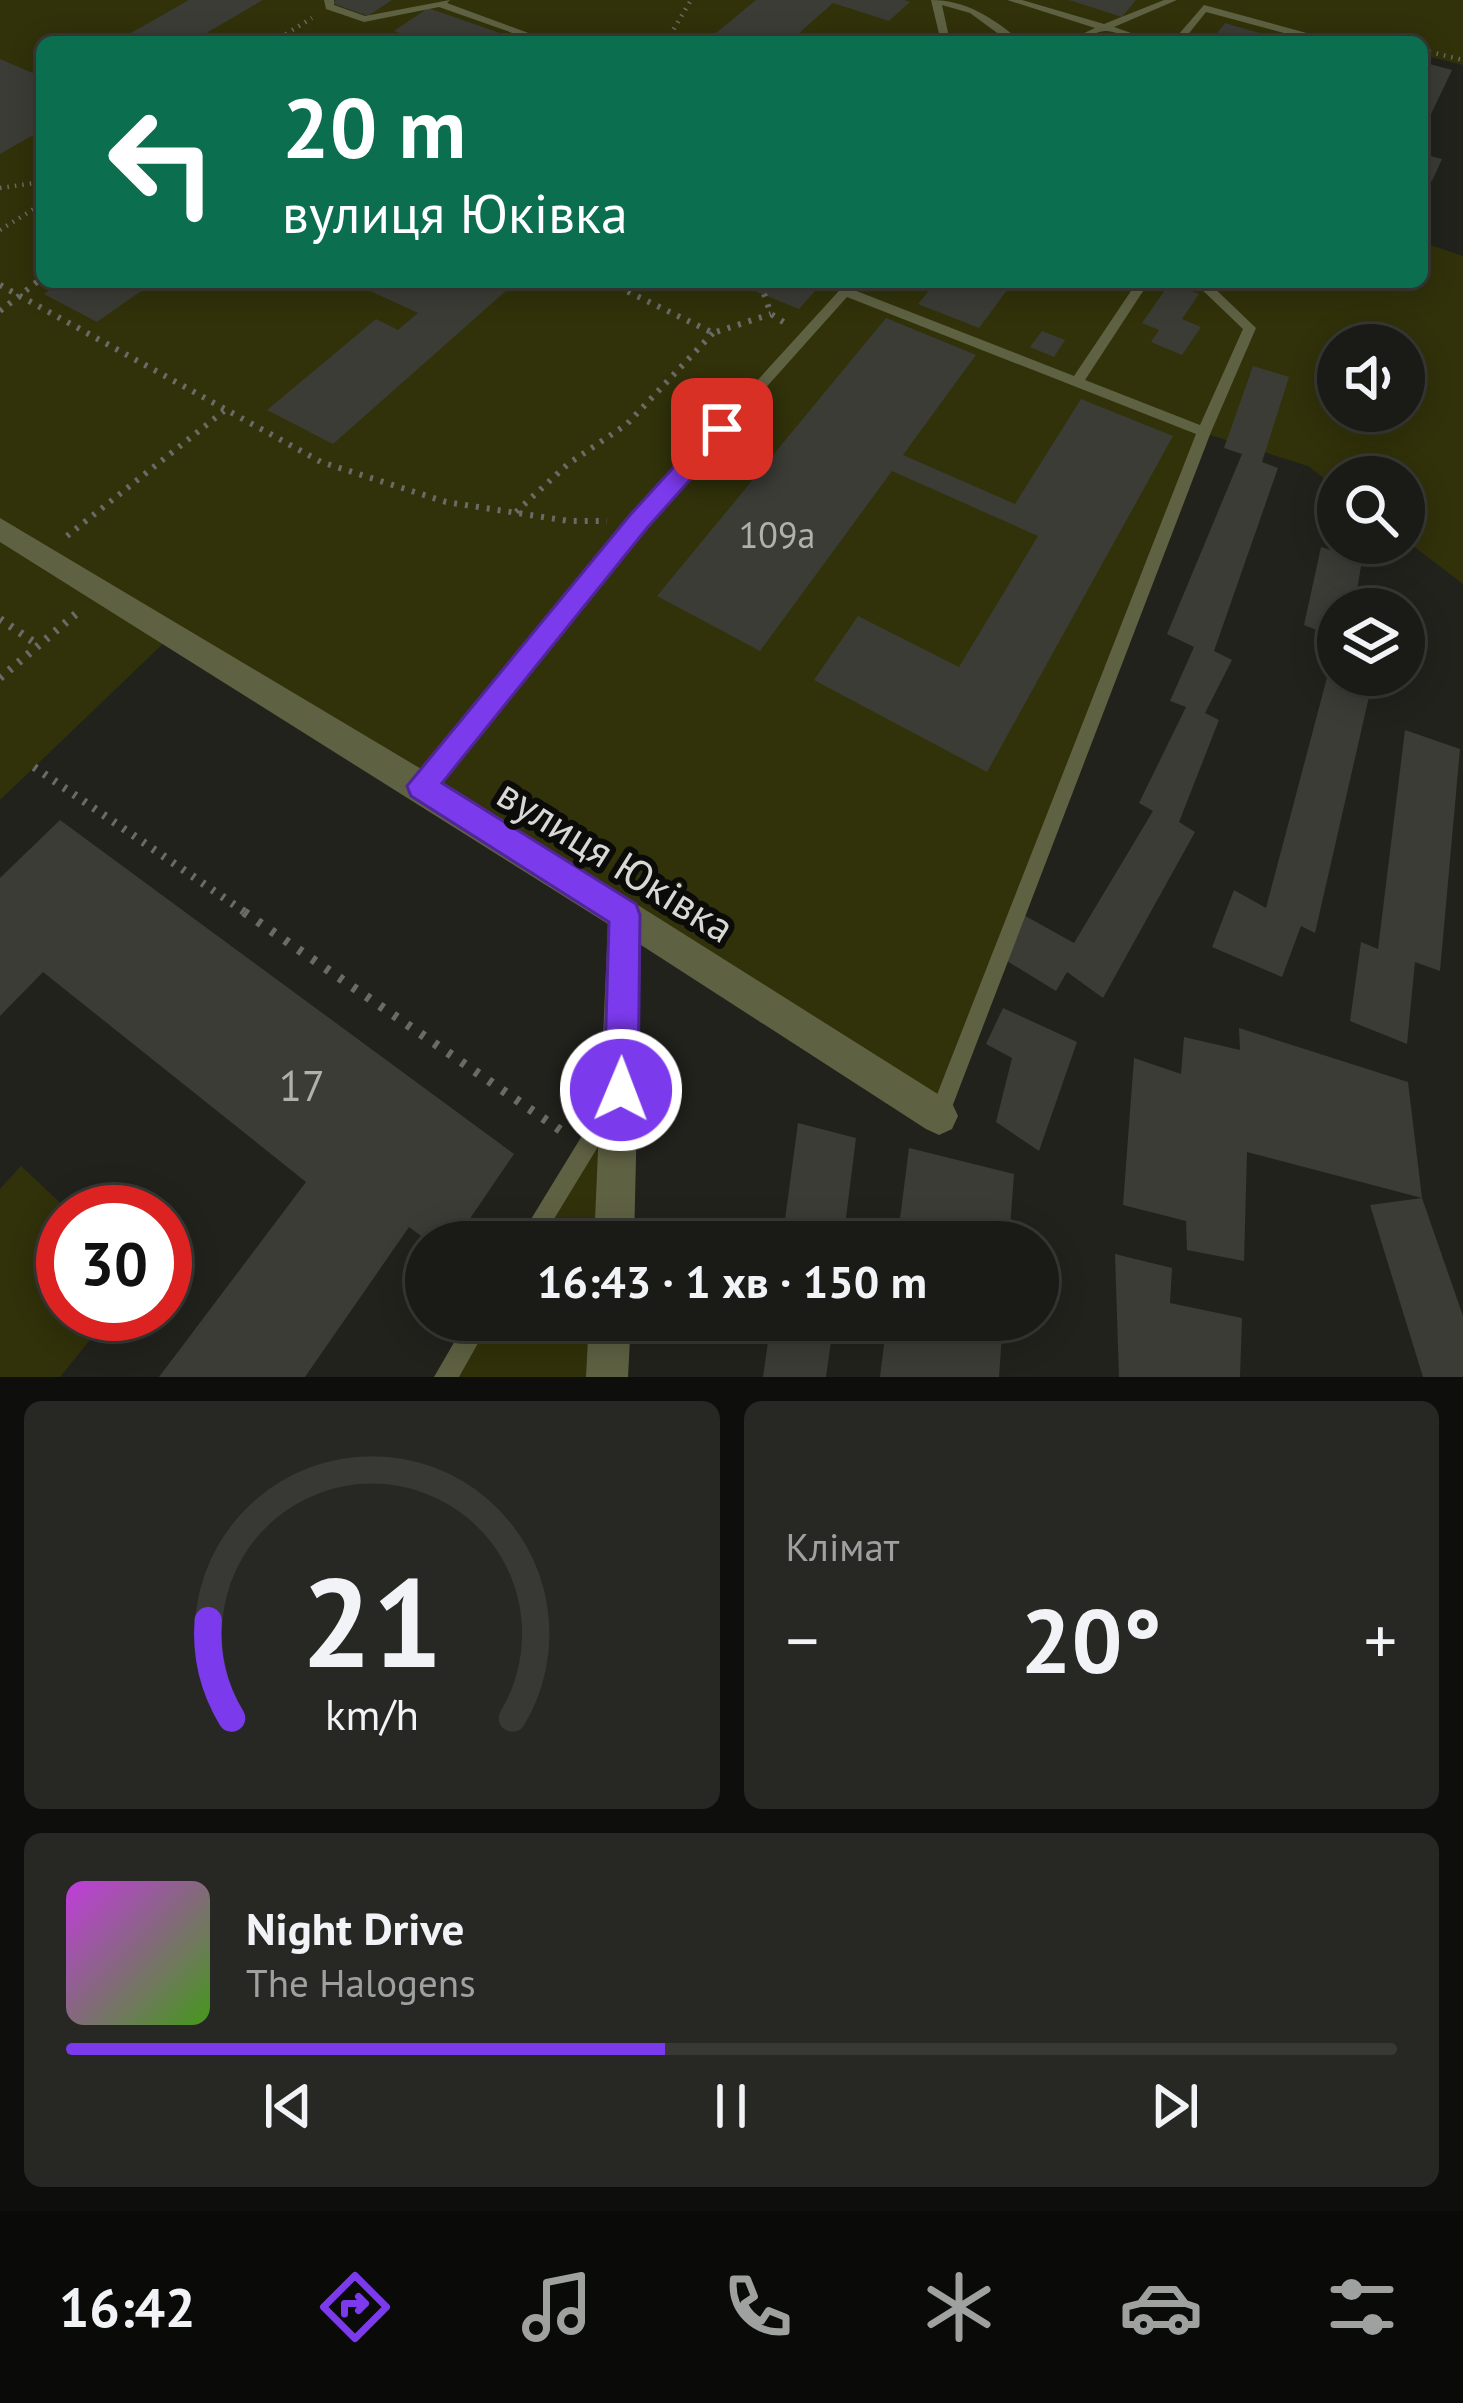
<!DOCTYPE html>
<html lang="uk">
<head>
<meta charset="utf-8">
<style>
  body { margin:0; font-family:"PT Sans",sans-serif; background:#272723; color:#f1f3f6; height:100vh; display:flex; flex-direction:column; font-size:45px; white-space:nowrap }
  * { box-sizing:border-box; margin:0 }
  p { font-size:39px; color:#9fa1a1 }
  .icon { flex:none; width:66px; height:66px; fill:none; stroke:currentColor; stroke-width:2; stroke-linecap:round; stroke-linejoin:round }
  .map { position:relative; height:1377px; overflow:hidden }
  .sheet { display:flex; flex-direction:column; gap:24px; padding:24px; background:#0e0e0c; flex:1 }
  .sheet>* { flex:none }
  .hud { position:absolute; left:36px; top:36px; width:1392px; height:252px; border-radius:18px; box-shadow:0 6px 30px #0003,0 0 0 3px #383835; background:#0b6e4f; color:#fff; overflow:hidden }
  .buttons { position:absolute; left:1317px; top:324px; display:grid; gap:24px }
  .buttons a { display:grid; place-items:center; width:108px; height:108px; border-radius:50%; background:#1a1a16; box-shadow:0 6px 30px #0003,0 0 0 3px #383835; font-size:60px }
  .speed { position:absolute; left:36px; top:1185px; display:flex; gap:24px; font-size:60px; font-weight:700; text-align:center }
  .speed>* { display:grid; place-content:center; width:156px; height:156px; border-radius:50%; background:#1a1a16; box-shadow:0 6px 30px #0003,0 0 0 3px #383835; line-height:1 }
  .speed .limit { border:18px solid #d22; background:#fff; color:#111 }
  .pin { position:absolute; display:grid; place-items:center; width:102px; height:102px; color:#fff; margin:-51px; border-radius:24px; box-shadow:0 6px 18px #0006 }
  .me { position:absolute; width:132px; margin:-66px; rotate:1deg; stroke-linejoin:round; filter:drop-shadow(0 0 9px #0008) }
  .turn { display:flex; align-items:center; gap:42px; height:252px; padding:0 48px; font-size:54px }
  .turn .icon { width:156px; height:156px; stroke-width:2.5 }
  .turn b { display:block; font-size:84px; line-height:102px }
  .big { font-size:90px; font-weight:800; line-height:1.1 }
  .sheet .card { flex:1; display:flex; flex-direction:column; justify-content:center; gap:18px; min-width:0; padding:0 42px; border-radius:18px; background:#272723 }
  .sheet .dial { align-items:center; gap:0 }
  .dial svg { height:312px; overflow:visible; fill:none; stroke:#383835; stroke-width:7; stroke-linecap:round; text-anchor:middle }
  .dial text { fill:#f1f3f6; stroke:none }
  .song { display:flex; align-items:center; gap:36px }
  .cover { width:144px; height:144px; border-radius:18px; background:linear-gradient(135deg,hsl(290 70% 55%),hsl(100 70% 35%)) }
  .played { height:12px; border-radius:6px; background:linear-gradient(90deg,#7c3aed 45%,#383835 45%) }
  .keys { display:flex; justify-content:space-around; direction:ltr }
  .heat { display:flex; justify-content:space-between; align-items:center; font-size:66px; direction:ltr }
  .sheet .tiles { flex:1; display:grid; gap:24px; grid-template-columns:1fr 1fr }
  .card:last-child { grid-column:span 2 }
  .trip { position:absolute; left:405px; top:1221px; width:654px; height:120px; border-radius:60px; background:#1a1a16; box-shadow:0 6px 30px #0003,0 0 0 3px #383835; font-weight:800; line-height:120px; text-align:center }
  .dock { display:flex; height:192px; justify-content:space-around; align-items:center; background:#0a0a09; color:#9fa1a1 }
  .dock .icon { width:84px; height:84px }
  .dock .current { color:#7c3aed }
  .dock b { font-size:54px; color:#f1f3f6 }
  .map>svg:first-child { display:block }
  .green { fill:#31320a; fill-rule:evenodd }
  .building { fill:#3b3c36 }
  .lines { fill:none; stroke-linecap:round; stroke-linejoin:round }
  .path-far3 { stroke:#6a6a66; stroke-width:4.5; stroke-dasharray:1.5 6; stroke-linecap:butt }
  .path-far2 { stroke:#6a6a66; stroke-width:6; stroke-dasharray:3 8; stroke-linecap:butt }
  .path-far1 { stroke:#6a6a66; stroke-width:8; stroke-dasharray:3 9; stroke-linecap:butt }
  .path { stroke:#6a6a66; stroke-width:9; stroke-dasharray:4.5 12; stroke-linecap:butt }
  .service { fill:#5f6143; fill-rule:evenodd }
  .minor { fill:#5f6143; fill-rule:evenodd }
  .route { fill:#7c3aed; stroke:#51269a; stroke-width:3 }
  .labels { text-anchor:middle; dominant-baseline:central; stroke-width:12; stroke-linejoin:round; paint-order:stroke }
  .number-label { font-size:36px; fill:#b1b1ac }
  .street-label { font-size:42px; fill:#d8d8d4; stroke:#0b0c09 }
  .near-number-label { font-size:42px; fill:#b1b1ac }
</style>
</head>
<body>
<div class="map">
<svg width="1463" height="1377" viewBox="0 0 1463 1377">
  <rect width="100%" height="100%" fill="#22221d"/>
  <path class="green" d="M0 0H1463V65L1422 55V42H42V282H1422V242L1463 256V584L1404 539V477H1338V489L1308 466 1204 433 939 1116 171 636 0 800ZM1338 345H1404V411H1338Z
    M621 1090 614 1242H528Z
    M21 1166 70 1212H63V1314H111L60 1377H0V1189Z
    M480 1320H610L607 1377H446Z"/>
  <path class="building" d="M189 0H263L191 42H115Z
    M336 0H392L368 16 332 3Z
    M756 0H904L910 2 889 21 833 3 789 42H705Z
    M1069 0H1136L1122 17Z
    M428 8 523 41V42H413L417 39 394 31Z
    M1225 23 1286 41V42L1211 41Z
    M0 59 42 77V130L0 154Z
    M1422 62 1452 70 1422 133Z
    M1422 154 1442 159 1432 181 1422 178Z
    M62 282H154L97 322 44 294Z
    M351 282H516L333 444 267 410 376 319 398 330 418 313Z
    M756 282H823L799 309 750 289Z
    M936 282H1013L979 328 918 304Z
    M1170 283 1199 294 1182 319 1201 327 1182 355 1151 342 1159 330 1142 323Z
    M886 318 976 355 903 455 1015 504 1081 399 1173 436 987 772 814 680 858 616 959 667 1038 536 892 471 760 651 657 596Z
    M1042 331 1065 340 1054 357 1030 347Z
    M1253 366 1289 377 1262 462 1278 468 1214 651 1232 660 1205 713 1219 720 1179 822 1195 832 1103 998 1067 972 1056 991 1002 958 1020 913 1074 943 1153 811 1139 803 1186 707 1170 701 1194 647 1167 634 1242 454 1224 448Z
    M1321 547 1362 560 1354 609H1338V675H1374L1315 933 1301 926 1282 977 1212 947 1234 890 1266 908 1329 670 1318 664 1329 635 1304 625Z
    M1405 730 1460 749 1440 971 1415 962 1407 1044 1350 1021 1361 942 1378 949Z
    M60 820 514 1154 454 1242H429L409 1227 305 1377H159L306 1182 43 972 0 1016V878Z
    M1003 1008 1077 1042 1039 1151 996 1122 1012 1058 986 1044Z
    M1239 1028 1408 1082 1422 1198 1247 1152 1244 1261 1187 1250 1186 1221 1123 1205 1134 1058 1181 1074 1184 1037 1240 1050Z
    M798 1123 856 1138 843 1242H782Z
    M909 1148 1014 1174 1009 1242H897Z
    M1422 1198 1463 1316V1377H1423L1370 1205Z
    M1115 1254 1172 1268 1170 1303 1242 1318 1240 1377H1119Z
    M771 1320H834L826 1377H763Z
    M887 1320H1003L999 1377H880Z"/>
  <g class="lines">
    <path class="path-far3" d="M273 42 312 18
      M666 42 691 0
      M1422 50 1463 60
      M0 188 42 182
      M0 230 42 204"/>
    <path class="path-far2" d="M608 282 713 333 771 314
      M0 285 321 462 446 502 569 521H607
      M764 294 771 314 785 323
      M0 311 42 278
      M516 512 568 464 627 424 713 333
      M67 536 224 411"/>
    <path class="path-far1" d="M0 619 38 645
      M0 678 77 613
      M34 767 249 915"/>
    <path class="path" d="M244 912 566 1134"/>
    <path class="service" d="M324 0H334V5L365 16 450 0 447 3 553 42H538L439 7 364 22 326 9Z
      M931 0C966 0 993 18 1018 39L1013 42H941ZM942 5 970 13 1000 35 949 37Z
      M1007 0H1022L1104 24 1164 0H1177L1114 27 1157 42C1139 42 1117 31 1105 31 1092 32 1081 42 1065 42L1095 28Z
      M1204 5 1332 40 1333 42H1317L1206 12 1182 42H1172Z
      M847 282H860L854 290 1074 376 1137 282H1149L1085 380 1200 425 1243 329 1194 282H1208L1256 328 1211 432 949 1115 946 1122 939 1125 932 1122 929 1115 1196 434 847 297 643 525 428 792 422 794 416 792 413 786 633 517Z
      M609 1100 616 1103 619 1110 616 1117 540 1242H517L602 1103Z
      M467 1320H491L459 1377H434Z"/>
    <path class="minor" d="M0 518 433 776 952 1103 958 1116 952 1129 939 1135 926 1129 641 945 634 1242H594L608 924 0 542Z
      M589 1320H631L628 1377H586Z"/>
  </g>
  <path class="route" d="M722 421 734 429 730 435 647 528 442 783 636 904 640 915 638 1090 633 1102 621 1107 609 1102 604 1090 609 922 411 796 407 786 630 515 714 423Z"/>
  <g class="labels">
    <g class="number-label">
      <text x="777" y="534">109а</text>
    </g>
    <g class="street-label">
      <text transform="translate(616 860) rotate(32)">вулиця Юківка</text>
    </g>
    <g class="near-number-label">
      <text x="302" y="1085">17</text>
    </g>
  </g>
</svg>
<div class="buttons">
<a><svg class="icon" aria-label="sound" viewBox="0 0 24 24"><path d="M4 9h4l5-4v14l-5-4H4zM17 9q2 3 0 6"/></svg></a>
<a><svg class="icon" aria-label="search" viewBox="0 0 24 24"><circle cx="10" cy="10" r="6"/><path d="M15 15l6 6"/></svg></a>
<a><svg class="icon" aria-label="layers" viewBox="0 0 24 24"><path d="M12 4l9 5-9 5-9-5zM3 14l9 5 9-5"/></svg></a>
</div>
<div class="speed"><div class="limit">30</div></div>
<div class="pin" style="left:722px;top:429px;background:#d93025"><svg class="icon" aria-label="arrive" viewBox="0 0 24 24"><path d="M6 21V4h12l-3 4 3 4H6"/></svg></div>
<svg class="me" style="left:621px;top:1090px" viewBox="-20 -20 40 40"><circle r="17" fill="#7c3aed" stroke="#fff" stroke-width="3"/><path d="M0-11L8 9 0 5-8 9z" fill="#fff"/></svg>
<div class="trip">16:43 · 1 хв · 150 m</div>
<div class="hud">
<div class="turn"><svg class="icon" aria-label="left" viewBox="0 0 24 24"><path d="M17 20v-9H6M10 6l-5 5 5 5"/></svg><div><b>20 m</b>вулиця Юківка</div></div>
</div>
</div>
<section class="sheet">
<div class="tiles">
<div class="card dial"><svg viewBox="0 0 100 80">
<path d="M14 69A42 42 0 1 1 86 69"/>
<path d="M14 69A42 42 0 0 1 8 44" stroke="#7c3aed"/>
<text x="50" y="56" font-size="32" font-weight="700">21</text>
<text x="50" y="72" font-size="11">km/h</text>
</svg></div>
<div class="card"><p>Клімат</p>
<div class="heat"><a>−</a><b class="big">20°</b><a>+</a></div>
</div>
<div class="card">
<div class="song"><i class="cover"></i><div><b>Night Drive</b><p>The Halogens</p></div></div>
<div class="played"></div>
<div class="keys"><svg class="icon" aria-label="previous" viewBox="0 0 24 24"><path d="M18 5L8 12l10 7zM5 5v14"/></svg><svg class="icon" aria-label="pause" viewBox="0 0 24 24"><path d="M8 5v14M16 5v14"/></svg><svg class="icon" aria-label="next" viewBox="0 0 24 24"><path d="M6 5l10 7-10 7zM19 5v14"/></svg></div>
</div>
</div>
</section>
<nav class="dock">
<b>16:42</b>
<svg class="icon current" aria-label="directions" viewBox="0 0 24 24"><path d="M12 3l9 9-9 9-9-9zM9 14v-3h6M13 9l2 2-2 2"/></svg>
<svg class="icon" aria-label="music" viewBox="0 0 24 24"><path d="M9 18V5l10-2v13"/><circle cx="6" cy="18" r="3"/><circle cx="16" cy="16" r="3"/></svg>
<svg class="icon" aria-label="phone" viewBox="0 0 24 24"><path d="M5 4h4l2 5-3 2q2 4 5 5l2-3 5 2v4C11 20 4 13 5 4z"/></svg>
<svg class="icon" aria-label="climate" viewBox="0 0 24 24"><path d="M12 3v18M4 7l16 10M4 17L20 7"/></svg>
<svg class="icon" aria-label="car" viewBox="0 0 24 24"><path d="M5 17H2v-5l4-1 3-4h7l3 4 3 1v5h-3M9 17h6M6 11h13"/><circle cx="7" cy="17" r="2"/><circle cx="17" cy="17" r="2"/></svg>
<svg class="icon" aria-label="filters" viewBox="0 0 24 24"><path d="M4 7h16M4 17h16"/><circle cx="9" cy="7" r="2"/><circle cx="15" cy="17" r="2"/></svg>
</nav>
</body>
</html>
